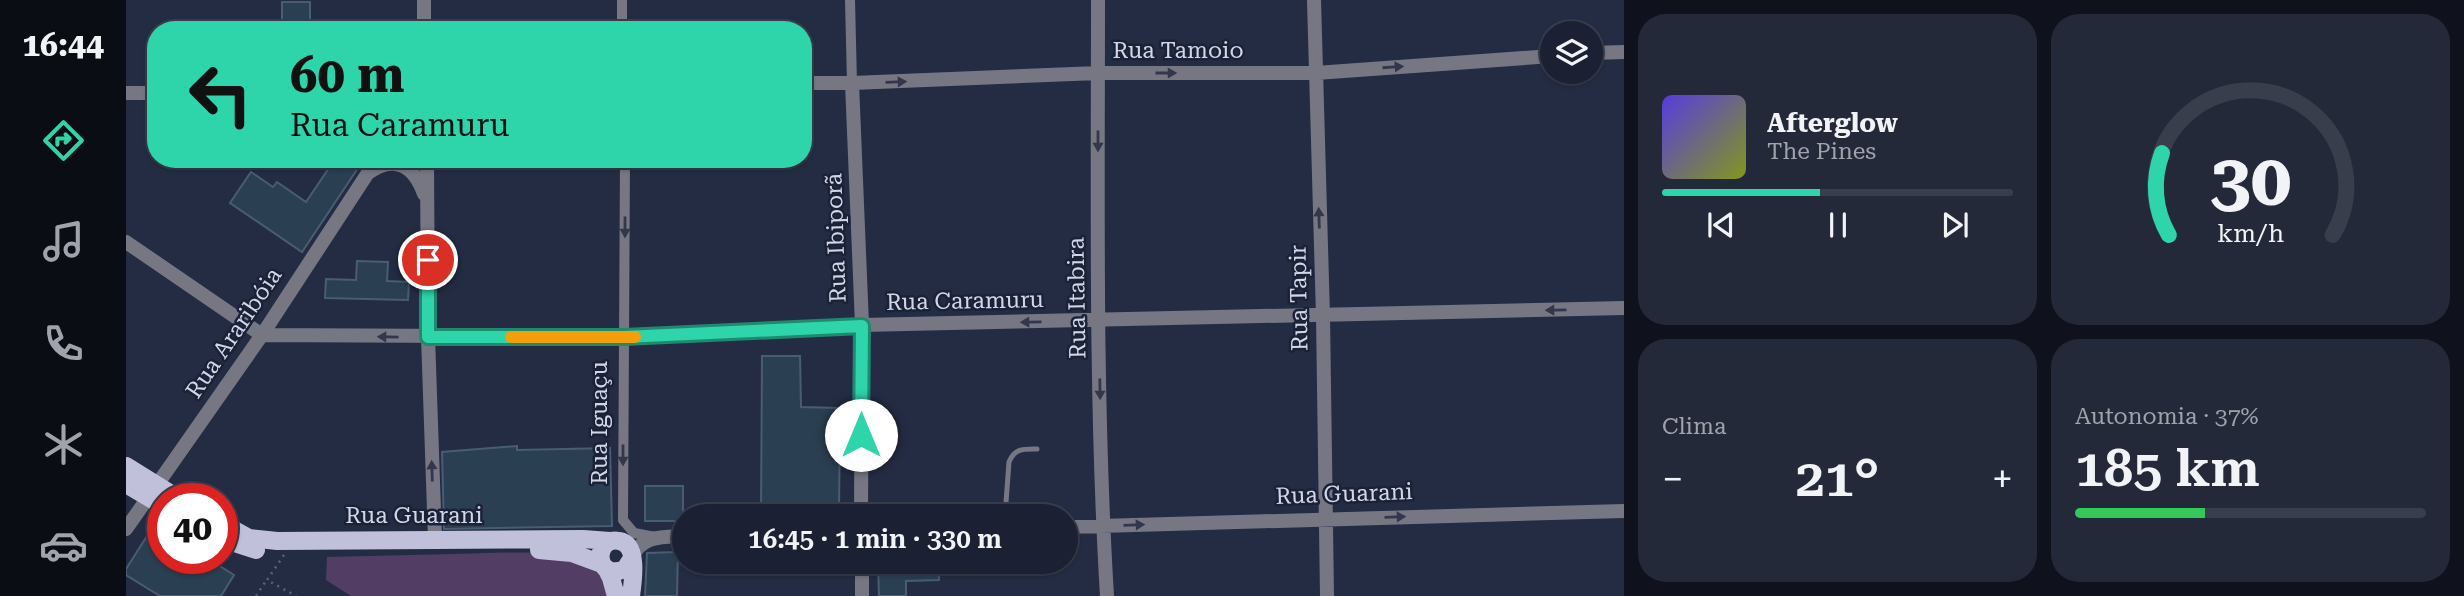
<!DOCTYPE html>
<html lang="pt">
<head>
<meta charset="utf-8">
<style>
  body { margin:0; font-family:"Roboto Serif",serif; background:#24293a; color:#f1f3f6; height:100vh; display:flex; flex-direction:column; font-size:26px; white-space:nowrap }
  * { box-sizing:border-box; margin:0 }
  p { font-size:23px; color:#a0a3ac }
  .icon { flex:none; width:38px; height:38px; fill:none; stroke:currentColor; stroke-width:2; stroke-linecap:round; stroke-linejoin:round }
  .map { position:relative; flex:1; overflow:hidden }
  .details { display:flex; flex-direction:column; gap:14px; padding:14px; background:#0f121c; width:840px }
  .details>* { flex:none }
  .guide { position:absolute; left:21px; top:21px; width:665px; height:147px; border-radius:28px; box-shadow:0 2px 5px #0004,0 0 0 2px #393e4d; background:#2ed4aa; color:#111; overflow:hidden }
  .buttons { position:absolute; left:1414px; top:21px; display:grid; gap:14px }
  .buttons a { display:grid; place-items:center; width:63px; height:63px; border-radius:50%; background:#1b2132; box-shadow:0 2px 5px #0004,0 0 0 2px #393e4d; font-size:35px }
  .speed { position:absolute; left:21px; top:483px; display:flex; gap:14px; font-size:35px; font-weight:700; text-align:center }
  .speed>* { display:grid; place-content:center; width:91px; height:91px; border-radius:50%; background:#1b2132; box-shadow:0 2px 5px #0004,0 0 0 2px #393e4d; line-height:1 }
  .speed .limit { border:10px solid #d22; background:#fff; color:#111 }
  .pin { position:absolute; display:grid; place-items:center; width:60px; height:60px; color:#fff; margin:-30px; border:4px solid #fff; border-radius:50%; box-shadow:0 2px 7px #0007 }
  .me { position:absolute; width:77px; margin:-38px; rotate:0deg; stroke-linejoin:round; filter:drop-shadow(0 0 5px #0008) }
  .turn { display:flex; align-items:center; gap:24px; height:147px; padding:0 28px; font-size:32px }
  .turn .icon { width:91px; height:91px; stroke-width:2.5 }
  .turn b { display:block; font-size:49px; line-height:60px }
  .big { font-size:52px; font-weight:600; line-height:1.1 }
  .details .widget { flex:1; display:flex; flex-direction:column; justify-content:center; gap:10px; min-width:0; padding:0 24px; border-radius:28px; background:#24293a }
  .details .dial { align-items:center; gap:0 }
  .dial svg { height:182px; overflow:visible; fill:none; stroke:#393e4d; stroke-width:7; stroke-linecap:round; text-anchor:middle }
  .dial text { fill:#f1f3f6; stroke:none }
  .song { display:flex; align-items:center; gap:21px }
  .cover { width:84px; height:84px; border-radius:10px; background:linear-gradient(135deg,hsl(250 70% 55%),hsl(70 70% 35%)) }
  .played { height:7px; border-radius:4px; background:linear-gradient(90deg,#2ed4aa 45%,#393e4d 45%) }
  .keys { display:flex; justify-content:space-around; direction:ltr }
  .heat { display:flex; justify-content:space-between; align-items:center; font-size:38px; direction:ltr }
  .charge { height:10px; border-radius:5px; background:linear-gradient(90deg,#34c759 37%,#393e4d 0) }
  .details .tiles { flex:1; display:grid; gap:14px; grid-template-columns:repeat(2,1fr) }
  .trip { position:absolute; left:546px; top:504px; width:406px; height:70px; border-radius:35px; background:#1b2132; box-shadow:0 2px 5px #0004,0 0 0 2px #393e4d; font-weight:600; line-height:70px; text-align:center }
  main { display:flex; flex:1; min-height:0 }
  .tabs { display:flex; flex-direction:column; width:126px; justify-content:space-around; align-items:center; background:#0b0d14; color:#a0a3ac }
  .tabs .icon { width:49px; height:49px }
  .tabs .active { color:#2ed4aa }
  .tabs b { font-size:32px; color:#f1f3f6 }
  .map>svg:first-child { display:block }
  .green { fill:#523e65 }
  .building { fill:#2b3f52; stroke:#485d72; stroke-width:2 }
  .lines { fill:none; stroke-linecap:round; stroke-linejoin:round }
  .path { stroke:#5b6377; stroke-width:2.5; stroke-dasharray:2 5; stroke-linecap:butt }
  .service { stroke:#777783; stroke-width:5 }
  .minor { stroke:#777783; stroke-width:10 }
  .tertiary { stroke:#777783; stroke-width:14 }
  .primary { stroke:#c1c0da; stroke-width:18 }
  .oneway { fill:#32374b }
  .route-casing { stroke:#1e8a6e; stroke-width:18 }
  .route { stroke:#2ed4aa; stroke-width:12 }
  .slow { stroke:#f59e0b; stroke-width:12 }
  .labels { text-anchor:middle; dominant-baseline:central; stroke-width:5; stroke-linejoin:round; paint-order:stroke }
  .street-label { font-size:23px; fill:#d1d7e6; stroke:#1b2238 }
</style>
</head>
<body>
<main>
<nav class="tabs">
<b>16:44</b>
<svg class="icon active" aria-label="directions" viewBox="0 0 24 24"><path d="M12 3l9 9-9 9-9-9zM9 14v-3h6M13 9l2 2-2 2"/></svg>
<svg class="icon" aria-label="music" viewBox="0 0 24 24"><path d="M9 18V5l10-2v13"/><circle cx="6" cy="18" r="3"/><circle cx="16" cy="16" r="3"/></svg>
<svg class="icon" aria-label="phone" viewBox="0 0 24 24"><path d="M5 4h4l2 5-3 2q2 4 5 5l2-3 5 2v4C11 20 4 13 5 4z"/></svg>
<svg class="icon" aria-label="climate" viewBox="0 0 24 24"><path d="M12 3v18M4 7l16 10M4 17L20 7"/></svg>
<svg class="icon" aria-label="car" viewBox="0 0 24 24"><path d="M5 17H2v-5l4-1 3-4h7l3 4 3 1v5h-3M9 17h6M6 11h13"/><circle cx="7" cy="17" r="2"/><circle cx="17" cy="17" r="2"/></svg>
</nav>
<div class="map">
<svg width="1498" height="596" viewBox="0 0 1498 596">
  <rect width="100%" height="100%" fill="#242c43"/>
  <path class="green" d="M328 554C365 554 432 547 464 564 476 570 479 584 483 596H225L200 580 201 557Z"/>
  <path class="building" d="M156 2H184V30H156Z
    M209 159H238L176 252 104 203 125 172 147 187 151 182 180 202Z
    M231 261 262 262 261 281 283 282 282 300 199 298 200 279 230 280Z
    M636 356H674L675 407 714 408 713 514 635 515Z
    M391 446V450L484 448 486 526 318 529 316 452Z
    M519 486H557V521H519Z
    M28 525 37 531V558H81L108 575 95 596H34L0 575V569Z
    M552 552 551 596H519L521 553Z
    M752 562H812L813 580 780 581V596H753Z"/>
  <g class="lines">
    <path class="path" d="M158 555 141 580 170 596
      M130 596 140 581"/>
    <path class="service" d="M879 516 883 462C889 448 897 449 911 449"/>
    <path class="minor" d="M496 0V30
      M724 0 726 83
      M499 159 497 520 508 533 529 537"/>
    <path class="tertiary" d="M298 0V30
      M972 0C972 198 969 398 981 596
      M1188 0 1197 316 1201 596
      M1465 53 1498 52
      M677 83H726L972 73H1190L1426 56
      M726 83 736 325 735 516
      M0 93H30
      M301 159 302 337 309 539
      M242 173C269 154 288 166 298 194
      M0 242 136 335 498 337 736 325 1498 308
      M940 527 1498 511
      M0 529 136 335 251 159
      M506 558C515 535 537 537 558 536
      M736 562V596"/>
    <path class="primary" d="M0 466 53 499
      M0 484 37 506
      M96 523 123 538 151 541 457 539 484 541
      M96 539 130 550
      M413 550 446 553 476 564
      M480 568 485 578 490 596
      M505 596C507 581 513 544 493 541 467 536 468 582 499 569L506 558"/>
  </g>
  <defs><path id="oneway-solid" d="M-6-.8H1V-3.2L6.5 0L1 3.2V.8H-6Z" transform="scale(1.75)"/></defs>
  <g class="oneway">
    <use href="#oneway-solid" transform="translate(1267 67) rotate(-4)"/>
    <use href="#oneway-solid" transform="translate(1040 73)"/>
    <use href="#oneway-solid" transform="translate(770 82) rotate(-2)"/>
    <use href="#oneway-solid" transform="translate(972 141) rotate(90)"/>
    <use href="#oneway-solid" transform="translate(1193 218) rotate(-92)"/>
    <use href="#oneway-solid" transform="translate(499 227) rotate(90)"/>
    <use href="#oneway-solid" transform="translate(1430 310) rotate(179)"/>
    <use href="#oneway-solid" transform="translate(905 322) rotate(179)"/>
    <use href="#oneway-solid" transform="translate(262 337) rotate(-179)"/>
    <use href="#oneway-solid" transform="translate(974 389) rotate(89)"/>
    <use href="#oneway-solid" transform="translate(497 455) rotate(90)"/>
    <use href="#oneway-solid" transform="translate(306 471) rotate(-92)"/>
    <use href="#oneway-solid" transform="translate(1269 517) rotate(-2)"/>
    <use href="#oneway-solid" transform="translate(1008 525) rotate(-2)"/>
  </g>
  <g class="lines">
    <defs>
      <path id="route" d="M302 260V337H498L736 326 735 435"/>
    </defs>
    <use href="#route" class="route-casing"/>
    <use href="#route" class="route"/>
    <path class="slow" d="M385 337H509"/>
  </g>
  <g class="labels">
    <g class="street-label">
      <text x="1052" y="50">Rua Tamoio</text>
      <text transform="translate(710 238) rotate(-92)">Rua Ibiporã</text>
      <text transform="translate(951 298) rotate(-91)">Rua Itabira</text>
      <text transform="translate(1173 298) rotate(-91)">Rua Tapir</text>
      <text transform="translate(839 301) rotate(-1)">Rua Caramuru</text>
      <text transform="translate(108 333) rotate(-56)">Rua Araribóia</text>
      <text transform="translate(473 423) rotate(-90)">Rua Iguaçu</text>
      <text transform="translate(1218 494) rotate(-2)">Rua Guarani</text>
      <text x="288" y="515">Rua Guarani</text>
    </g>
  </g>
</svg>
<div class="buttons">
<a><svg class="icon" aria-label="layers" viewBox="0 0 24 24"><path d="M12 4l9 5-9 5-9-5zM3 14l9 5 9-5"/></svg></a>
</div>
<div class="speed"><div class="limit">40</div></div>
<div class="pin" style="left:302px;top:260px;background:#d93025"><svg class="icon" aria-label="arrive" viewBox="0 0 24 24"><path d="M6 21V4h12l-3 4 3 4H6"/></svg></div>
<svg class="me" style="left:735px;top:435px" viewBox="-20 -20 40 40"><circle r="19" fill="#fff"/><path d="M0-13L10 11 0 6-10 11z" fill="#2ed4aa"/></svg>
<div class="trip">16:45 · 1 min · 330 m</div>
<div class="guide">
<div class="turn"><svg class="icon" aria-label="left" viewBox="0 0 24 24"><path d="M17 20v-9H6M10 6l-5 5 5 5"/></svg><div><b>60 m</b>Rua Caramuru</div></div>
</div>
</div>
<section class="details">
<div class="tiles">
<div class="widget">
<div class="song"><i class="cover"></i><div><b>Afterglow</b><p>The Pines</p></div></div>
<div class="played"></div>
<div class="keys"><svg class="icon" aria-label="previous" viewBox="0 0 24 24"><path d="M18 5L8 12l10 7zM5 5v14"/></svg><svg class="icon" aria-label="pause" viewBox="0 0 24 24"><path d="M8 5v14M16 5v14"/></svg><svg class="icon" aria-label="next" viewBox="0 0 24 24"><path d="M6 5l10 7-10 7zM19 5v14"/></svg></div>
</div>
<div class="widget dial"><svg viewBox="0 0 100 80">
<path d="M14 69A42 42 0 1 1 86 69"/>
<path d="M14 69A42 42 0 0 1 11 33" stroke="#2ed4aa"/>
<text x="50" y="56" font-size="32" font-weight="700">30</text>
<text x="50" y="72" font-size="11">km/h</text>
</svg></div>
<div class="widget"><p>Clima</p>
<div class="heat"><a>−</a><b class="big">21°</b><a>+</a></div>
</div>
<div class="widget"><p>Autonomia · 37%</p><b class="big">185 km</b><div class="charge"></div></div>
</div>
</section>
</main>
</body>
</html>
